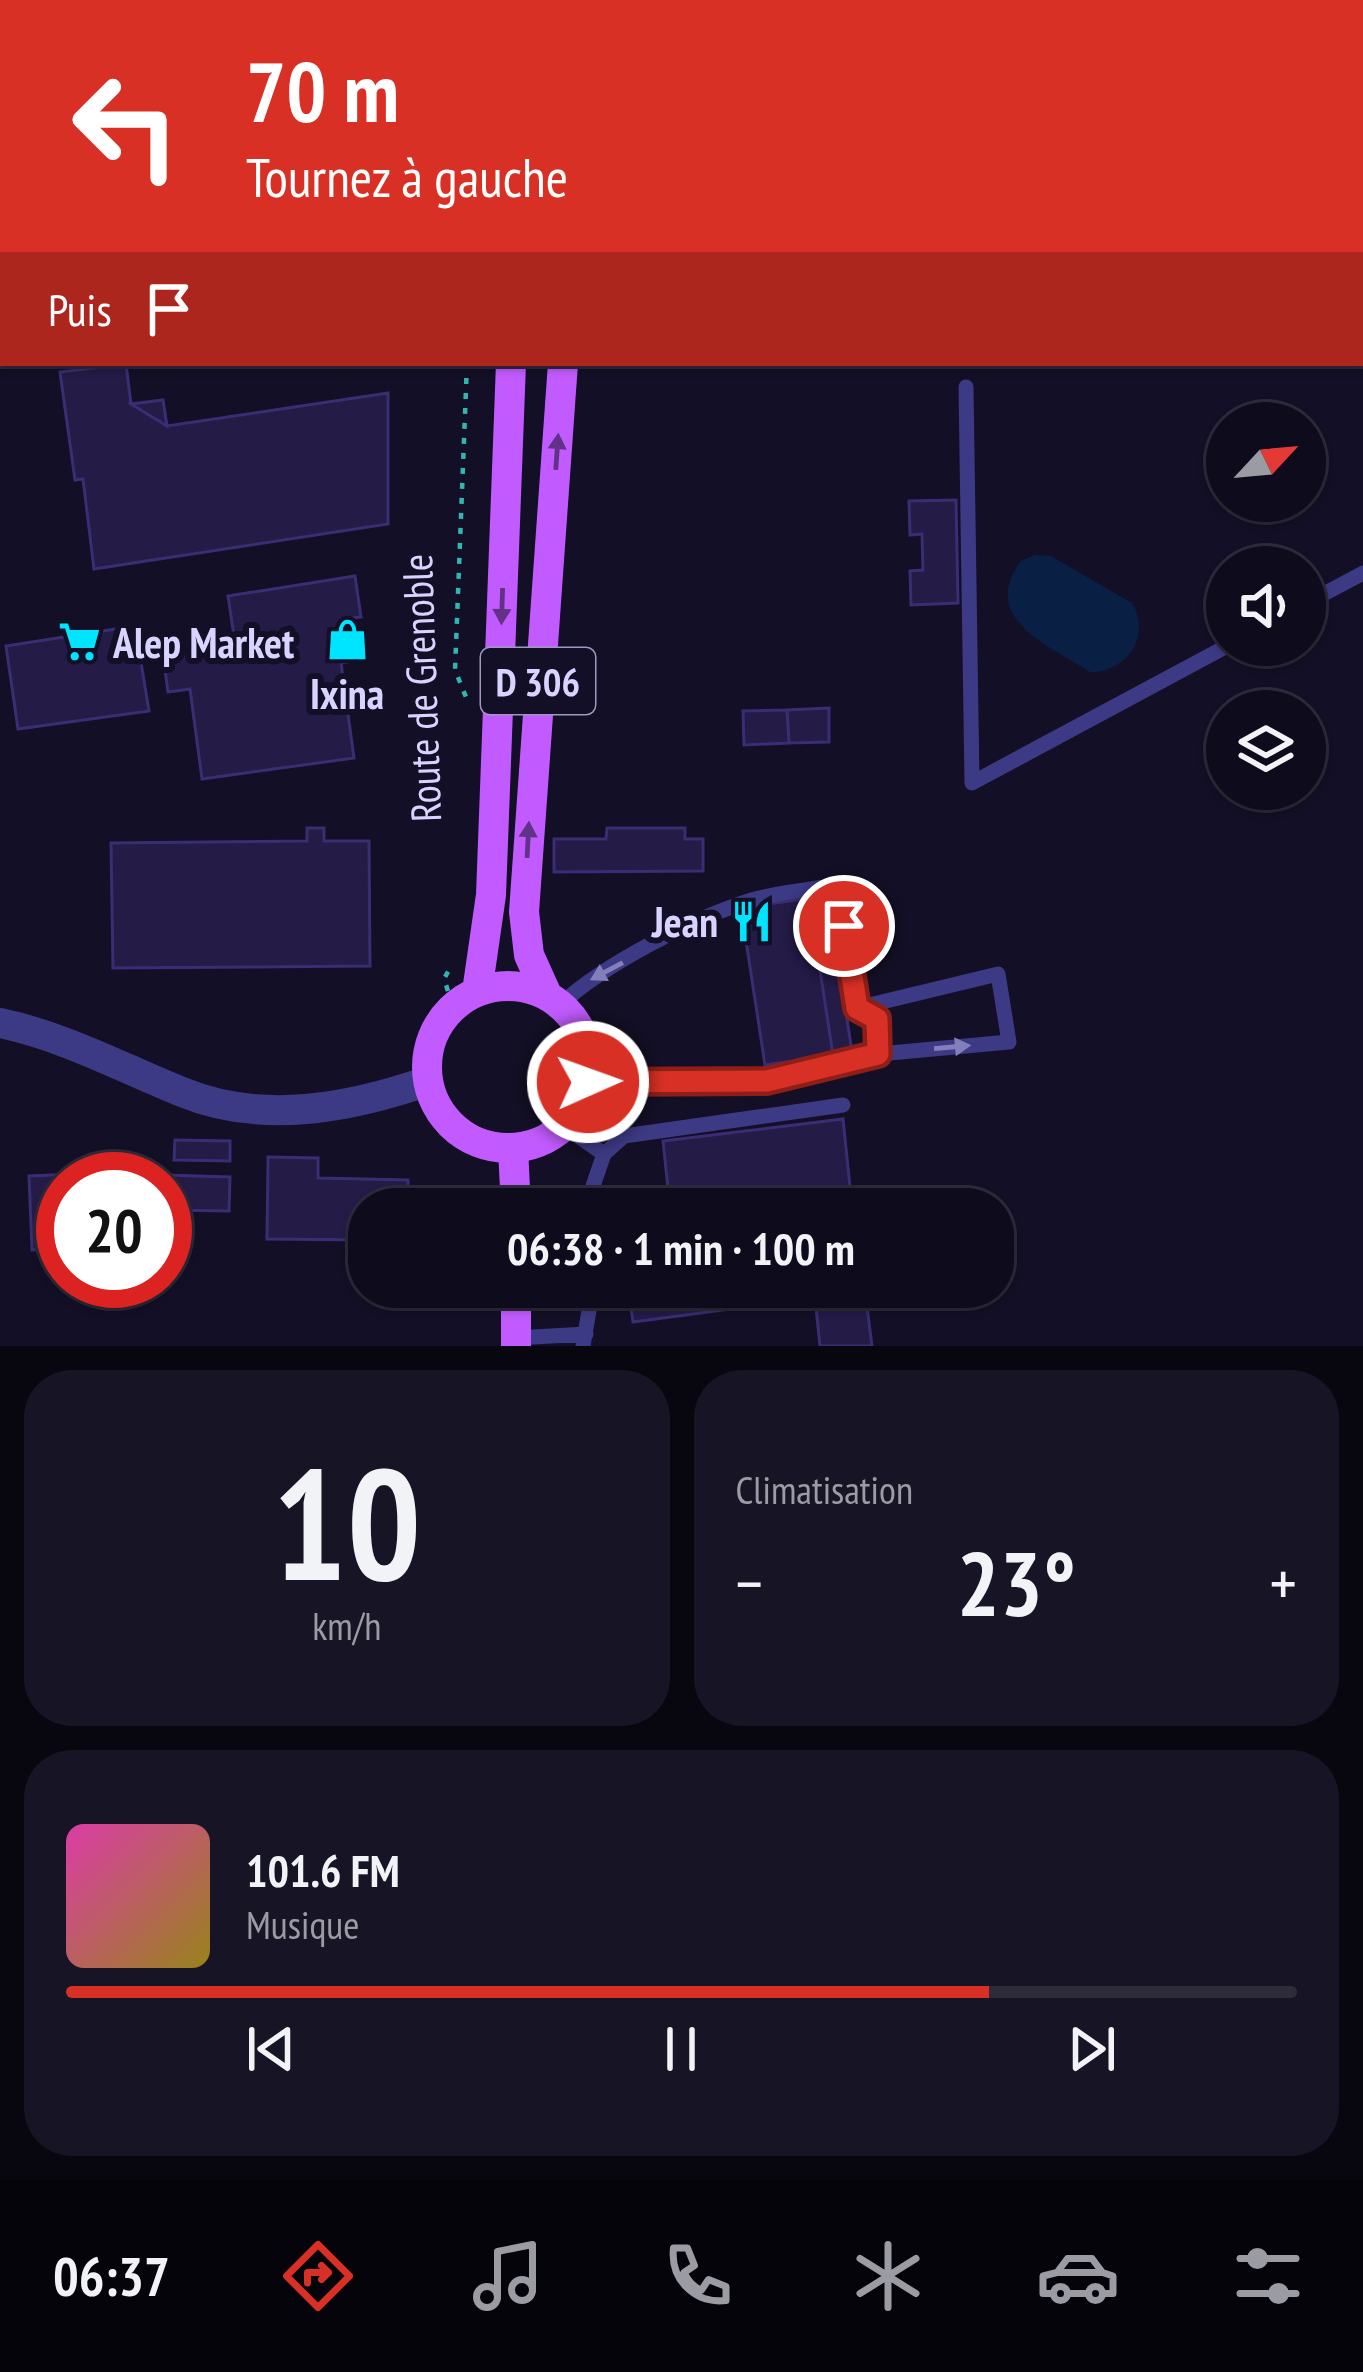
<!DOCTYPE html>
<html lang="fr">
<head>
<meta charset="utf-8">
<style>
  body { margin:0; font-family:"PT Sans Narrow",sans-serif; background:#171425; color:#f1f3f6; height:100vh; display:flex; flex-direction:column; font-size:45px; white-space:nowrap }
  * { box-sizing:border-box; margin:0 }
  p { font-size:39px; color:#9b9ba3 }
  .icon { flex:none; width:66px; height:66px; fill:none; stroke:currentColor; stroke-width:2; stroke-linecap:round; stroke-linejoin:round }
  .map { position:relative; height:1346px; overflow:hidden }
  .sheet { display:flex; flex-direction:column; gap:24px; padding:24px; background:#08060f; flex:1 }
  .sheet>* { flex:none }
  .top-card { position:absolute; left:0px; top:0px; width:1365px; height:366px; box-shadow:0 3px 9px #0004,0 0 0 3px #2e2b3b; background:#d93025; color:#fff; overflow:hidden }
  .needle { width:78px; rotate:64deg }
  .tools { position:absolute; left:1206px; top:402px; display:grid; gap:24px }
  .tools a { display:grid; place-items:center; width:120px; height:120px; border-radius:50%; background:#0e0b1c; box-shadow:0 3px 9px #0004,0 0 0 3px #2e2b3b; font-size:60px }
  .speed { position:absolute; left:36px; top:1152px; display:flex; gap:24px; font-size:60px; font-weight:700; text-align:center }
  .speed>* { display:grid; place-content:center; width:156px; height:156px; border-radius:50%; background:#0e0b1c; box-shadow:0 3px 9px #0004,0 0 0 3px #2e2b3b; line-height:1 }
  .speed .limit { border:18px solid #d22; background:#fff; color:#111 }
  .pin { position:absolute; display:grid; place-items:center; width:102px; height:102px; color:#fff; margin:-51px; border:6px solid #fff; border-radius:50%; box-shadow:0 3px 12px #0007 }
  .me { position:absolute; width:132px; margin:-66px; rotate:88deg; stroke-linejoin:round; filter:drop-shadow(0 0 9px #0008) }
  .turn { display:flex; align-items:center; gap:42px; height:252px; padding:0 48px; font-size:54px }
  .turn .icon { width:156px; height:156px; stroke-width:2.5 }
  .turn b { display:block; font-size:84px; line-height:102px }
  .then { display:flex; align-items:center; height:114px; padding:0 48px; background:#0003; gap:24px; font-size:45px }
  .big { font-size:90px; font-weight:800; line-height:1.1 }
  .sheet .widget { flex:1; display:flex; flex-direction:column; justify-content:center; gap:18px; min-width:0; padding:0 42px; border-radius:48px; background:#171425 }
  .sheet .dial { align-items:center; gap:0 }
  .dial b { font-size:156px; line-height:1 }
  .song { display:flex; align-items:center; gap:36px }
  .cover { width:144px; height:144px; border-radius:18px; background:linear-gradient(135deg,hsl(320 70% 55%),hsl(50 70% 35%)) }
  .played { height:12px; border-radius:6px; background:linear-gradient(90deg,#d93025 75%,#2e2b3b 75%) }
  .keys { display:flex; justify-content:space-around; direction:ltr }
  .heat { display:flex; justify-content:space-between; align-items:center; font-size:66px; direction:ltr }
  .sheet .tiles { flex:1; display:grid; gap:24px; grid-template-columns:1fr 1fr }
  .widget:last-child { grid-column:span 2 }
  .trip { position:absolute; left:348px; top:1188px; width:666px; height:120px; border-radius:48px; background:#0e0b1c; box-shadow:0 3px 9px #0004,0 0 0 3px #2e2b3b; font-weight:800; line-height:120px; text-align:center }
  .tab-bar { display:flex; height:192px; justify-content:space-around; align-items:center; background:#06040b; color:#9b9ba3 }
  .tab-bar .icon { width:84px; height:84px }
  .tab-bar .active { color:#d93025 }
  .tab-bar b { font-size:54px; color:#f1f3f6 }
  .map>svg:first-child { display:block }
  .water { fill:#0a1f44 }
  .building { fill:#241b47; stroke:#3b2d73; stroke-width:3 }
  .lines { fill:none; stroke-linecap:round; stroke-linejoin:round }
  .path { stroke:#2fb8b0; stroke-width:4.5; stroke-dasharray:6 9; stroke-linecap:butt }
  .lane { stroke:#3d3a85; stroke-width:15 }
  .street { stroke:#3d3a85; stroke-width:30 }
  .primary { stroke:#c25bff; stroke-width:30 }
  .highway { stroke:#ff4fa3; stroke-width:36 }
  .oneway { fill:#623188 }
  .oneway2 { fill:#837fbc }
  .route-casing { stroke:#8d1f18; stroke-width:30 }
  .route { stroke:#d93025; stroke-width:21 }
  .labels { text-anchor:middle; dominant-baseline:central; stroke-width:12; stroke-linejoin:round; paint-order:stroke }
  .shield { fill:#130f26; stroke:#9e99be; stroke-width:3 }
  .shield-label { font-size:39px; font-weight:bold; fill:#d9d4ff }
  .poi-label { font-size:42px; font-weight:bold; fill:#d9d4ff; stroke:#130f26; text-anchor:start }
  .street-label { font-size:42px; fill:#d9d4ff; stroke:#130f26 }
</style>
</head>
<body>
<div class="map">
<svg width="1363" height="1346" viewBox="0 0 1363 1346">
  <rect width="100%" height="100%" fill="#130f26"/>
  <path class="water" d="M1035 555 1051 556 1132 603C1152 636 1127 672 1090 672 1049 646 978 618 1021 561Z"/>
  <path class="building" d="M126 364 131 404 167 426 388 393V524L94 569 83 479 75 480 60 372Z
    M163 400 167 426 131 404Z
    M956 500 958 603 911 605 910 571 923 570 922 534 910 535 909 501Z
    M355 576 361 617 352 618 358 660 341 663 354 758 202 779 190 689 168 692 162 647 234 636 228 596Z
    M135 626 149 711 18 729 6 646Z
    M829 708V742L789 743 787 710Z
    M787 710 789 743 744 745 743 711Z
    M307 828H324V841H369L370 966 113 968 111 843 307 841Z
    M607 828H685V839H703V871L554 872V839H606Z
    M828 894 852 1052 833 1055 809 898Z
    M809 898 833 1055 765 1065 741 908Z
    M843 1119 850 1187 670 1207 663 1141Z
    M175 1140 230 1141V1161L174 1160Z
    M268 1157 318 1158V1178L408 1180V1209H369V1240L267 1239Z
    M123 1172V1179H63V1248L32 1250 29 1176Z
    M165 1175 230 1177 229 1211 165 1210Z
    M421 1287H482L481 1302 421 1300Z
    M628 1287H864L865 1291 633 1322Z
    M865 1291 872 1346H820L815 1298Z"/>
  <g class="lines">
    <path class="path" d="M467 363 455 670 468 702
      M448 991 444 979 450 968"/>
    <path class="lane" d="M1362 82H1363
      M1362 269H1363
      M966 387 972 783 1229 645
      M1305 604 1363 573
      M560 1005C604 964 694 918 752 900 779 892 809 890 837 885L857 1008 998 974 1009 1042 879 1054 767 1081 588 1082
      M857 1008 877 1019 879 1054
      M564 1126 604 1154
      M585 1209 604 1154 624 1136 843 1105
      M516 1338 586 1334
      M583 1346 593 1287"/>
    <path class="street" d="M1132 3V0
      M0 82H3
      M0 1023C66 1037 120 1067 182 1092 262 1125 350 1108 428 1081"/>
    <path class="primary" d="M632 0 633 3
      M477 3 478 0
      M427 1067a81 81 0 1 1 162 0a81 81 0 1 1-162 0Z
      M477 992 491 895 511 363
      M547 995 529 955 524 912 563 363
      M513 1148 516 1209
      M516 1287V1346"/>
    <path class="highway" d="M448 0 453 3
      M210 3 228 0
      M657 3 660 0
      M0 38 3 37"/>
  </g>
  <defs><path id="oneway-solid" d="M-6-.8H1V-3.2L6.5 0L1 3.2V.8H-6Z" transform="scale(3)"/></defs>
  <g class="oneway">
    <use href="#oneway-solid" transform="translate(557 452) rotate(-86)"/>
    <use href="#oneway-solid" transform="translate(502 606) rotate(92)"/>
    <use href="#oneway-solid" transform="translate(528 840) rotate(-87)"/>
  </g>
  <g class="oneway2">
    <use href="#oneway-solid" transform="translate(607 971) rotate(152)"/>
    <use href="#oneway-solid" transform="translate(952 1047) rotate(-5)"/>
  </g>
  <g class="lines">
    <defs>
      <path id="route" d="M588 1082 767 1081 878 1054 877 1019 857 1008 844 926"/>
    </defs>
    <use href="#route" class="route-casing"/>
    <use href="#route" class="route"/>
  </g>
  <defs>
    <symbol id="shop-bare" viewBox="-9 -9 18 18"><path d="M-5-2.5h2.3a2.7 3.5 0 0 1 5.4 0H5L5.5 6h-11ZM-1.5-2.5h3a1.5 2.3 0 0 0-3 0Z" fill="#00e5ff" stroke="#130f26" stroke-width="2.5" paint-order="stroke"/></symbol>
    <symbol id="supermarket-bare" viewBox="-9 -9 18 18"><path d="M-6-5.5h2.5l.6 2H6L4.5 2H-2.5L-4.4-4H-6ZM-1.5 3.2a1.3 1.3 0 1 0 .1 0ZM3 3.2a1.3 1.3 0 1 0 .1 0Z" fill="#00e5ff" stroke="#130f26" stroke-width="2.5" paint-order="stroke"/></symbol>
    <symbol id="restaurant-bare" viewBox="-9 -9 18 18"><path d="M-5-6h1v4h1v-4h1v4h1v-4h1v5L-1.5 .5V6h-2V.5L-5-1ZM5-6V6H3V1.5H1.5Q1.5-4 5-6Z" fill="#00e5ff" stroke="#130f26" stroke-width="2.5" paint-order="stroke"/></symbol>
  </defs>
  <g fill-rule="evenodd">
    <use href="#shop-bare" x="318" y="610" width="59" height="59"/>
    <use href="#supermarket-bare" x="50" y="612" width="59" height="59"/>
    <use href="#restaurant-bare" x="722" y="892" width="59" height="59"/>
  </g>
  <g class="labels">
    <rect class="shield" x="481" y="648" width="114" height="66" rx="9"/>
    <g class="shield-label">
      <text x="538" y="681">D 306</text>
    </g>
    <g class="poi-label">
      <text x="113" y="642">Alep Market</text>
      <text x="347" y="693" text-anchor="middle">Ixina</text>
      <text x="718" y="921" text-anchor="end">Jean</text>
    </g>
    <g class="street-label">
      <text transform="translate(421 688) rotate(-92)">Route de Grenoble</text>
    </g>
  </g>
</svg>
<div class="tools">
<a><svg class="needle" viewBox="-14 -14 28 28"><path d="M0-13l5 13h-10z" fill="#e53935"/><path d="M0 13l5-13h-10z" fill="#9b9ba3"/></svg></a>
<a><svg class="icon" aria-label="sound" viewBox="0 0 24 24"><path d="M4 9h4l5-4v14l-5-4H4zM17 9q2 3 0 6"/></svg></a>
<a><svg class="icon" aria-label="layers" viewBox="0 0 24 24"><path d="M12 4l9 5-9 5-9-5zM3 14l9 5 9-5"/></svg></a>
</div>
<div class="speed"><div class="limit">20</div></div>
<div class="pin" style="left:844px;top:926px;background:#d93025"><svg class="icon" aria-label="arrive" viewBox="0 0 24 24"><path d="M6 21V4h12l-3 4 3 4H6"/></svg></div>
<svg class="me" style="left:588px;top:1082px" viewBox="-20 -20 40 40"><circle r="17" fill="#d93025" stroke="#fff" stroke-width="3"/><path d="M0-11L8 9 0 5-8 9z" fill="#fff"/></svg>
<div class="trip">06:38 · 1 min · 100 m</div>
<div class="top-card">
<div class="turn"><svg class="icon" aria-label="left" viewBox="0 0 24 24"><path d="M17 20v-9H6M10 6l-5 5 5 5"/></svg><div><b>70 m</b>Tournez à gauche</div></div>
<div class="then">Puis<svg class="icon" aria-label="arrive" viewBox="0 0 24 24"><path d="M6 21V4h12l-3 4 3 4H6"/></svg></div>
</div>
</div>
<section class="sheet">
<div class="tiles">
<div class="widget dial"><b>10</b><p>km/h</p></div>
<div class="widget"><p>Climatisation</p>
<div class="heat"><a>−</a><b class="big">23°</b><a>+</a></div>
</div>
<div class="widget">
<div class="song"><i class="cover"></i><div><b>101.6 FM</b><p>Musique</p></div></div>
<div class="played"></div>
<div class="keys"><svg class="icon" aria-label="previous" viewBox="0 0 24 24"><path d="M18 5L8 12l10 7zM5 5v14"/></svg><svg class="icon" aria-label="pause" viewBox="0 0 24 24"><path d="M8 5v14M16 5v14"/></svg><svg class="icon" aria-label="next" viewBox="0 0 24 24"><path d="M6 5l10 7-10 7zM19 5v14"/></svg></div>
</div>
</div>
</section>
<nav class="tab-bar">
<b>06:37</b>
<svg class="icon active" aria-label="directions" viewBox="0 0 24 24"><path d="M12 3l9 9-9 9-9-9zM9 14v-3h6M13 9l2 2-2 2"/></svg>
<svg class="icon" aria-label="music" viewBox="0 0 24 24"><path d="M9 18V5l10-2v13"/><circle cx="6" cy="18" r="3"/><circle cx="16" cy="16" r="3"/></svg>
<svg class="icon" aria-label="phone" viewBox="0 0 24 24"><path d="M5 4h4l2 5-3 2q2 4 5 5l2-3 5 2v4C11 20 4 13 5 4z"/></svg>
<svg class="icon" aria-label="climate" viewBox="0 0 24 24"><path d="M12 3v18M4 7l16 10M4 17L20 7"/></svg>
<svg class="icon" aria-label="car" viewBox="0 0 24 24"><path d="M5 17H2v-5l4-1 3-4h7l3 4 3 1v5h-3M9 17h6M6 11h13"/><circle cx="7" cy="17" r="2"/><circle cx="17" cy="17" r="2"/></svg>
<svg class="icon" aria-label="filters" viewBox="0 0 24 24"><path d="M4 7h16M4 17h16"/><circle cx="9" cy="7" r="2"/><circle cx="15" cy="17" r="2"/></svg>
</nav>
</body>
</html>
